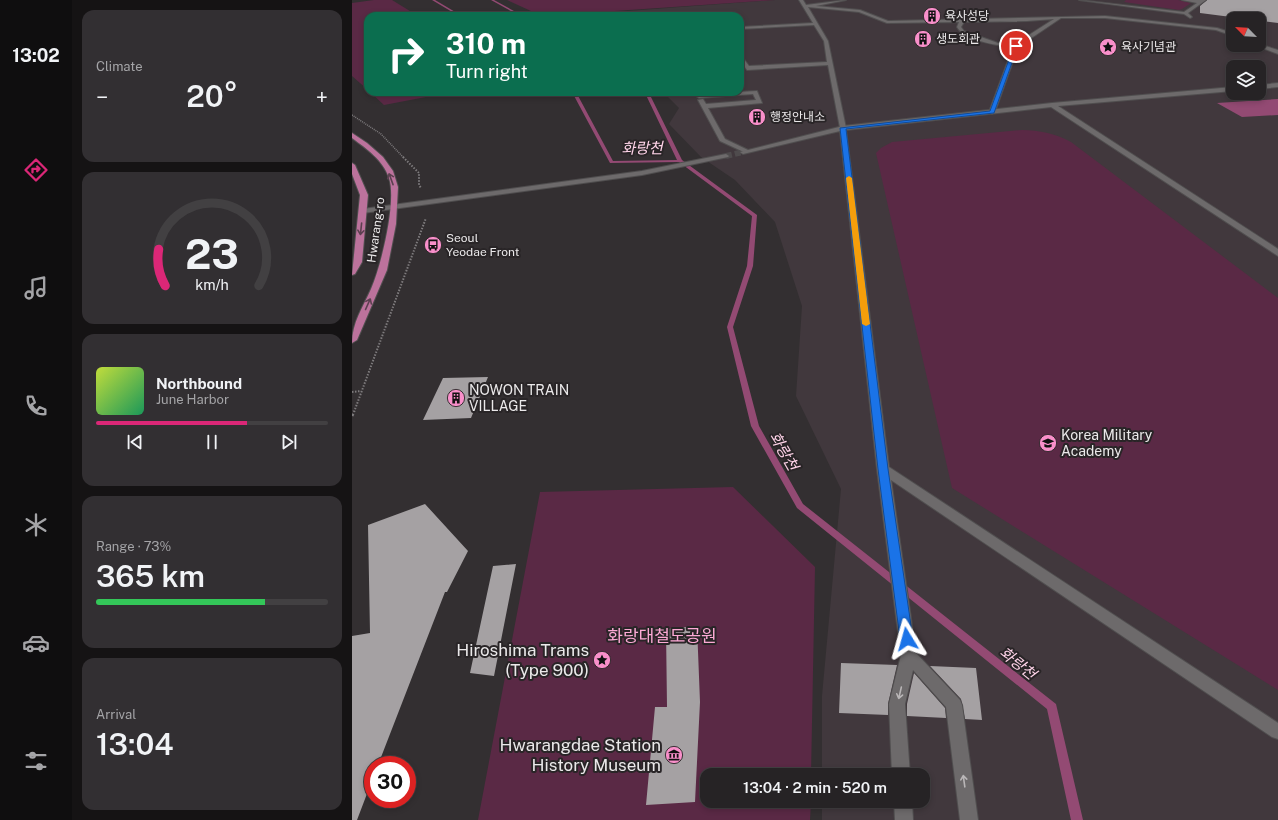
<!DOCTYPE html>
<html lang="en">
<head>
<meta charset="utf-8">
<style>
  body { margin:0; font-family:"Public Sans","Noto Sans KR",sans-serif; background:#322f32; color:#f1f3f6; height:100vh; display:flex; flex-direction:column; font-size:15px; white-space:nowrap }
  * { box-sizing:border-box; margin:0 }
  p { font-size:13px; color:#a4a4a7 }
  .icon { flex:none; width:22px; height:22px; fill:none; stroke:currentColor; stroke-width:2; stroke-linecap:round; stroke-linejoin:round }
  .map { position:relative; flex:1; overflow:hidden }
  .side { display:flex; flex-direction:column; gap:10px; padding:10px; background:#151314; width:280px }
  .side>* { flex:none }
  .top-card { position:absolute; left:12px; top:12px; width:380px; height:84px; border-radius:12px; box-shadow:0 2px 6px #0003,0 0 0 1px #424042; background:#0b6e4f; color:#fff; overflow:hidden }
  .needle { width:26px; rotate:294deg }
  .fabs { position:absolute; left:874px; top:12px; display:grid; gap:8px }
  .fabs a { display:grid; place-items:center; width:40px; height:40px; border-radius:8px; background:#262325; box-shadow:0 2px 6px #0003,0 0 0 1px #424042; font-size:20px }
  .speed { position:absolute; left:12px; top:756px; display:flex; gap:8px; font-size:20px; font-weight:700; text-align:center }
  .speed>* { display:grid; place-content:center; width:52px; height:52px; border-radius:50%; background:#262325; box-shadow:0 2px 6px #0003,0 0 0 1px #424042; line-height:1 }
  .speed .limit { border:6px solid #d22; background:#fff; color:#111 }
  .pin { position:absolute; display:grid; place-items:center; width:34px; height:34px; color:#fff; margin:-17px; border:2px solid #fff; border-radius:50%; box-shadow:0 1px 4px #0007 }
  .me { position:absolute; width:44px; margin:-22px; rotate:352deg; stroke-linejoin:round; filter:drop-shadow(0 0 3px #0008) }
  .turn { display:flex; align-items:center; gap:14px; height:84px; padding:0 16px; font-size:18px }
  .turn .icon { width:52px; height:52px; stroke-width:2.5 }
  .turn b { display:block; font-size:28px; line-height:34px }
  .big { font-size:30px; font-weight:600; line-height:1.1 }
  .side .tile { flex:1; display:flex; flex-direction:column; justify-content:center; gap:6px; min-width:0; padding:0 14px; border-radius:12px; background:#322f32 }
  .side .dial { align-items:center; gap:0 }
  .dial svg { height:104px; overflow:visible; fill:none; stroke:#424042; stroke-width:7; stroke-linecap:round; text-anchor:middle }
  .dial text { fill:#f1f3f6; stroke:none }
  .song { display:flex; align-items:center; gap:12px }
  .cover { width:48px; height:48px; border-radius:6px; background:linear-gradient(135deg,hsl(70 70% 55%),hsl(150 70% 35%)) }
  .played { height:4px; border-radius:2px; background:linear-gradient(90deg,#db2777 65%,#424042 65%) }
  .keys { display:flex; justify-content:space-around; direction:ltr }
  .heat { display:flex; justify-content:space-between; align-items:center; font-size:22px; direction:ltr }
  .charge { height:6px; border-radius:3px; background:linear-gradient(90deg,#34c759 73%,#424042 0) }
  .trip { position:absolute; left:348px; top:768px; width:230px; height:40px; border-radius:12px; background:#262325; box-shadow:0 2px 6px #0003,0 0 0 1px #424042; font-weight:600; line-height:40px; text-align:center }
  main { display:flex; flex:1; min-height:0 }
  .dock { display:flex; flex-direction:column; width:72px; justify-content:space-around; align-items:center; background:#0f0e0f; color:#a4a4a7 }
  .dock .icon { width:28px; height:28px }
  .dock .current { color:#db2777 }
  .dock b { font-size:18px; color:#f1f3f6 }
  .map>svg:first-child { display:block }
  .built { fill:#41383d; fill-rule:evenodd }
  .green { fill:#5a2945 }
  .water { fill:#934a73 }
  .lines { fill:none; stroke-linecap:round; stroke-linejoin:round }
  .stream { fill:#934a73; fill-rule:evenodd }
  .building { fill:#a5a1a3 }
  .minor-tunnel { stroke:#4f4b4d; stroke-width:6; stroke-dasharray:6 3; stroke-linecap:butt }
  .service-casing { stroke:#504e4f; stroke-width:2 }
  .minor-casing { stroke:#504e4f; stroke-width:2 }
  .primary-casing { stroke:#504e4f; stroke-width:2 }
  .path-far2 { stroke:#7e7b7d; stroke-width:1.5; stroke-dasharray:1 1; stroke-linecap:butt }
  .path-far1 { stroke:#7e7b7d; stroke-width:2; stroke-dasharray:1.5 1.5; stroke-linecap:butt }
  .path { stroke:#7e7b7d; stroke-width:3; stroke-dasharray:2.5 2.5; stroke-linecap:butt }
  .service { fill:#6d6a6b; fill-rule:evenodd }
  .minor { fill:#6d6a6b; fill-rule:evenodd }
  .primary { fill:#bc729c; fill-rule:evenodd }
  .oneway { stroke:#5c4050 }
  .oneway2 { stroke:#b9b6b7 }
  .route { fill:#1a73e8; stroke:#114b97 }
  .slow { fill:#f59e0b }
  .labels { text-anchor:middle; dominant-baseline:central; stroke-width:4; stroke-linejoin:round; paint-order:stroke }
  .far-poi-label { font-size:12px; fill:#ebe9ea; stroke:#292527; text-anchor:start }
  .far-street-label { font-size:12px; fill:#ebe9ea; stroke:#292527 }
  .poi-label { font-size:14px; fill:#ebe9ea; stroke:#292527; text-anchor:start }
  .water-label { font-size:15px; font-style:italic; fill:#ffd4e9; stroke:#292527 }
  .near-park-label { font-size:17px; fill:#fca9d5; stroke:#292527 }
  .near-poi-label { font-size:17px; fill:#ebe9ea; stroke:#292527; text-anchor:end }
</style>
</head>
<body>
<main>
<nav class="dock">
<b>13:02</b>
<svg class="icon current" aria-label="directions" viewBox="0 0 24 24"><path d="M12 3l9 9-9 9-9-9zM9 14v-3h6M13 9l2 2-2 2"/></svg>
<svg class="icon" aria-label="music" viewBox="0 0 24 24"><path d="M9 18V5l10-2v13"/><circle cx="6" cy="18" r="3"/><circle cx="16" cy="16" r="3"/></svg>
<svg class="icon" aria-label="phone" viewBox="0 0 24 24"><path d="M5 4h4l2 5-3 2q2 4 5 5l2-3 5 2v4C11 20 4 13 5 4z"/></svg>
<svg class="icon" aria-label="climate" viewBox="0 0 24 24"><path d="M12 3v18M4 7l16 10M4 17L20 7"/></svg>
<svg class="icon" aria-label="car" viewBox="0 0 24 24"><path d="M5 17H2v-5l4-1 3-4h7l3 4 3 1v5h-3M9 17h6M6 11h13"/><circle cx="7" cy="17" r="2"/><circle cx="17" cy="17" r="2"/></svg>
<svg class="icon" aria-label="filters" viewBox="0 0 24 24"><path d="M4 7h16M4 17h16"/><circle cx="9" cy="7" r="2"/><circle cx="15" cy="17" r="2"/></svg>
</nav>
<section class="side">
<div class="tile"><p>Climate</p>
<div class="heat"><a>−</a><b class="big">20°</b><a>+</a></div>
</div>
<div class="tile dial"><svg viewBox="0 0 100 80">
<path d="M14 69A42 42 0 1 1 86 69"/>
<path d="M14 69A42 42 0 0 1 9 41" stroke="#db2777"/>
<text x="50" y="56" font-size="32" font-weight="700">23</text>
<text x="50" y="72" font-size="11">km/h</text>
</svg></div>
<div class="tile">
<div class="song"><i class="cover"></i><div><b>Northbound</b><p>June Harbor</p></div></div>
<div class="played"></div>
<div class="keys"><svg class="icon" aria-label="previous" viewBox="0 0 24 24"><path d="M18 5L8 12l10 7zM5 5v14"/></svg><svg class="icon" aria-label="pause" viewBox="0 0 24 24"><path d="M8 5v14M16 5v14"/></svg><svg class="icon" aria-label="next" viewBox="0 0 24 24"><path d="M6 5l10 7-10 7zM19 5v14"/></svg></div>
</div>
<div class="tile"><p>Range · 73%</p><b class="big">365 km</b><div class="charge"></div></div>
<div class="tile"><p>Arrival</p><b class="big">13:04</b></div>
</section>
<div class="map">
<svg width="926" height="820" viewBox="0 0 926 820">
  <rect width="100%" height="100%" fill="#332f31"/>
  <path class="built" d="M423 0H926V820H470V801H571V775H470V696L489 489 444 396 450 306 423 222 383 180 349 157 317 124 327 108 311 92H388V16H209ZM881 19H907V45H881ZM881 67H907V93H881Z"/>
  <path class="green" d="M22 0H40L66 16H16V90L0 76V3Z
    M155 0H423L190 16Z
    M774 0H826L839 3 830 9 827 10 772 2Z
    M18 92H100L32 105Z
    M670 130C687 130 705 134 719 142L926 298V690L600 488 524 153 529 148 540 142Z
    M381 487 463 567 459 775H355V801H459L458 820H126L188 492Z"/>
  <path class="water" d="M926 99V115L890 117 865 103Z"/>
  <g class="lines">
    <path class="stream" d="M80 0H83L110 16H107Z
      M139 0H142L171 16H168Z
      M220 92H224L261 161 325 160 294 95 291 92 297 93 330 160 405 215 401 266 381 327 407 426 451 504 704 704 731 820H719L695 709 445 508 399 426 375 327 395 266 400 216 327 162 258 163Z"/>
  </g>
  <path class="building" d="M855 0H926V23L848 13V6Z
    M136 377 119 418 71 420 91 378Z
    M73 504 116 551 95 592H93L26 765H21V778L5 820H0V636L18 633 16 525Z
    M164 564 142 676 118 673 141 566Z
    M345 626 348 702 343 802 294 805 303 707H315L314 629Z
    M489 663 545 665 536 704V715L487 713Z
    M578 666 624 668 630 720 613 719 609 699Z
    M562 673 593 708 594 718 555 716V704Z"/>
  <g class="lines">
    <path class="minor-tunnel" d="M374 156 391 152"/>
    <defs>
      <path id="service" d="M447 0H451L454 5 494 0 464 6 508 10 536 21 753 16 865 28 881 33V36L864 30 753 18H709L666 47 643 112 640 114 637 112 661 47C646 46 612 40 605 27L607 22 535 23 507 12 456 7 476 41 494 128 491 130 488 128 476 65 395 70 388 60V54L397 66 475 62 472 41 462 25 388 29V27L461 23ZM702 19 663 44 646 43 612 31 609 27 612 22 675 21Z
        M727 0 832 12 845 3 830 0H854L836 13 840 17 838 18 832 14Z
        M907 44 926 50V54L905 46Z
        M405 91 410 103 356 108 373 139 396 150 397 151 394 153 368 141 346 100 351 99 354 104 404 100 401 94 347 98 344 96 347 94Z"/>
      <path id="minor" d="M926 83V87L907 89V85Z
        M881 87V91L706 106 926 249V256L699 107 494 130 537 467 926 723V739L920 737 539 480 564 653 608 700 610 705 626 820H608L594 707 561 670 553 704 558 775H540L537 704 549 655 525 469 488 131 391 154 388 152 491 126 700 103Z
        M374 154 377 156 376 157 290 175 11 213 7 211 11 209 290 171Z
        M542 801H560L561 820H543Z"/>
      <path id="primary" d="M0 133 15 143 31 157 41 171 46 187 44 224 35 270 5 340 0 343C0 323 11 307 19 289 29 266 45 202 37 178 31 160 15 149 0 138Z
        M0 163 3 165 16 195 10 262 3 274 0 275 8 195 0 174Z"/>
    </defs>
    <use href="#service" class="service-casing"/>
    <use href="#minor" class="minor-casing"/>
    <use href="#primary" class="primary-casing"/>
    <path class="path-far2" d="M0 115 29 134 52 158"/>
    <path class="path-far1" d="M51 157 67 173V185L69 188
      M0 392 9 391
      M2 412 74 218"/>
    <path class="path" d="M0 416 2 411"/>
    <use href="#service" class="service"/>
    <use href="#minor" class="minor"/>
    <use href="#primary" class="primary"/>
  </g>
  <defs><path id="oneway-shaft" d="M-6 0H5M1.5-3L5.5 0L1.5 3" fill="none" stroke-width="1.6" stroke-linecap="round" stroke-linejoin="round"/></defs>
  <g class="oneway">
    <use href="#oneway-shaft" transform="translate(39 179) rotate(-110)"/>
    <use href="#oneway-shaft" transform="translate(9 229) rotate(96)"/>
    <use href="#oneway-shaft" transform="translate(16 304) rotate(-66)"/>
  </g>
  <g class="oneway2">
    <use href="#oneway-shaft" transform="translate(548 693) rotate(103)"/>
    <use href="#oneway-shaft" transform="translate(612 781) rotate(-98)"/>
  </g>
  <path class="route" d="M664 45 666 46 642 113 494 129 536 469 561 639 559 643 555 644 550 643 548 639 526 469 488 128 638 111 662 46Z"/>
  <path class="slow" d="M497 176 500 178 518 324 514 326 510 324 494 178Z"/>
  <defs>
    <symbol id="building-disc" viewBox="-11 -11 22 22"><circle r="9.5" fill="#f98fca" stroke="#292527"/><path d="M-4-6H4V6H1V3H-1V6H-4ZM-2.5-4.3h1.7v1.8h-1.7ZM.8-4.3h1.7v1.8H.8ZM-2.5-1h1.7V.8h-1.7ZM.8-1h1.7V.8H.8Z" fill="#111"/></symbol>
    <symbol id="sight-disc" viewBox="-11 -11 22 22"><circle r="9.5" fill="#f98fca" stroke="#292527"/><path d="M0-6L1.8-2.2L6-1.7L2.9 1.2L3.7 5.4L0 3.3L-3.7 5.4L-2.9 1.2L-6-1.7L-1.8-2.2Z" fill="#111"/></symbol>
    <symbol id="bus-disc" viewBox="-11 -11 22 22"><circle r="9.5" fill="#f98fca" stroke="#292527"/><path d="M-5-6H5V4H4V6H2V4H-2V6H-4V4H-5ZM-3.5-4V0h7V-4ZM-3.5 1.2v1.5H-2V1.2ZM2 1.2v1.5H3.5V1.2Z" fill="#111"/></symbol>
    <symbol id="university-disc" viewBox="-11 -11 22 22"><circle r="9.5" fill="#f98fca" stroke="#292527"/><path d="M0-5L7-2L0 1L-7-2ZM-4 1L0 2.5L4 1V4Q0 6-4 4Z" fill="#111"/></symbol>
    <symbol id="museum-disc" viewBox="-11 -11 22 22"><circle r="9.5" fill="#f98fca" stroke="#292527"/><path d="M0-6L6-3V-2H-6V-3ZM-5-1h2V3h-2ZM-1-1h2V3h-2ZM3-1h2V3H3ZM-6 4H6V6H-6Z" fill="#111"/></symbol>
  </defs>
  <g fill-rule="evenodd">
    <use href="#building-disc" x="570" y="6" width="20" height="20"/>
    <use href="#building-disc" x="561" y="29" width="20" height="20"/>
    <use href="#sight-disc" x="746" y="37" width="20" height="20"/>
    <use href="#building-disc" x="395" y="107" width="20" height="20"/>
    <use href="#bus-disc" x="71" y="235" width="20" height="20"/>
    <use href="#building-disc" x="94" y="388" width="20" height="20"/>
    <use href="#university-disc" x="686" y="433" width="20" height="20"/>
    <use href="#sight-disc" x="240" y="650" width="20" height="20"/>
    <use href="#museum-disc" x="312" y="745" width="20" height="20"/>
  </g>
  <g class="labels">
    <g class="far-poi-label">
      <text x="593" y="16">육사성당</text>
      <text x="584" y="39">생도회관</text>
      <text x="769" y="47">육사기념관</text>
      <text x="418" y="117">행정안내소</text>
      <text x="94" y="238">Seoul<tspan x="94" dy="14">Yeodae Front</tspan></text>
    </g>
    <g class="far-street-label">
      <text transform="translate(24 230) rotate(-82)">Hwarang-ro</text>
    </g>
    <g class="poi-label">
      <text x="117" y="390">NOWON TRAIN<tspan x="117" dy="16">VILLAGE</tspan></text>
      <text x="709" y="435">Korea Military<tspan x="709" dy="16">Academy</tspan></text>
    </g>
    <g class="water-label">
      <text transform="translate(290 148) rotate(-1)">화랑천</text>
      <text transform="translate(432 451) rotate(60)">화랑천</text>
      <text transform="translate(666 663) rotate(39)">화랑천</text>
    </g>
    <g class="near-park-label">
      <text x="310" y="636">화랑대철도공원</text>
    </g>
    <g class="near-poi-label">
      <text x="237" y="650">Hiroshima Trams<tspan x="237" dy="20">(Type 900)</tspan></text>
      <text x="309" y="745">Hwarangdae Station<tspan x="309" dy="20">History Museum</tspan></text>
    </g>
  </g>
</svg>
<div class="fabs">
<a><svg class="needle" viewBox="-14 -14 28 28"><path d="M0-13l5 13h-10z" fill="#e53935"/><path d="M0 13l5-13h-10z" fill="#a4a4a7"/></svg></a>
<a><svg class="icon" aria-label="layers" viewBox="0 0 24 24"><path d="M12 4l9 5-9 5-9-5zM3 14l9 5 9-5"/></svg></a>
</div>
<div class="speed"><div class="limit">30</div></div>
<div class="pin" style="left:664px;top:46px;background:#d93025"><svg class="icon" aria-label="arrive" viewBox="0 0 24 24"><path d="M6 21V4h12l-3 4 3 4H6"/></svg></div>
<svg class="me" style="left:555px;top:639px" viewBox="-20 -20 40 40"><path d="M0-17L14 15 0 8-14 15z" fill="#1a73e8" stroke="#fff" stroke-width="4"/></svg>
<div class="trip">13:04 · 2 min · 520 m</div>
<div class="top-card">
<div class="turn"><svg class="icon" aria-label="right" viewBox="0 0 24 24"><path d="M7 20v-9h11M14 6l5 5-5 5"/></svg><div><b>310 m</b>Turn right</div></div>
</div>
</div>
</main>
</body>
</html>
